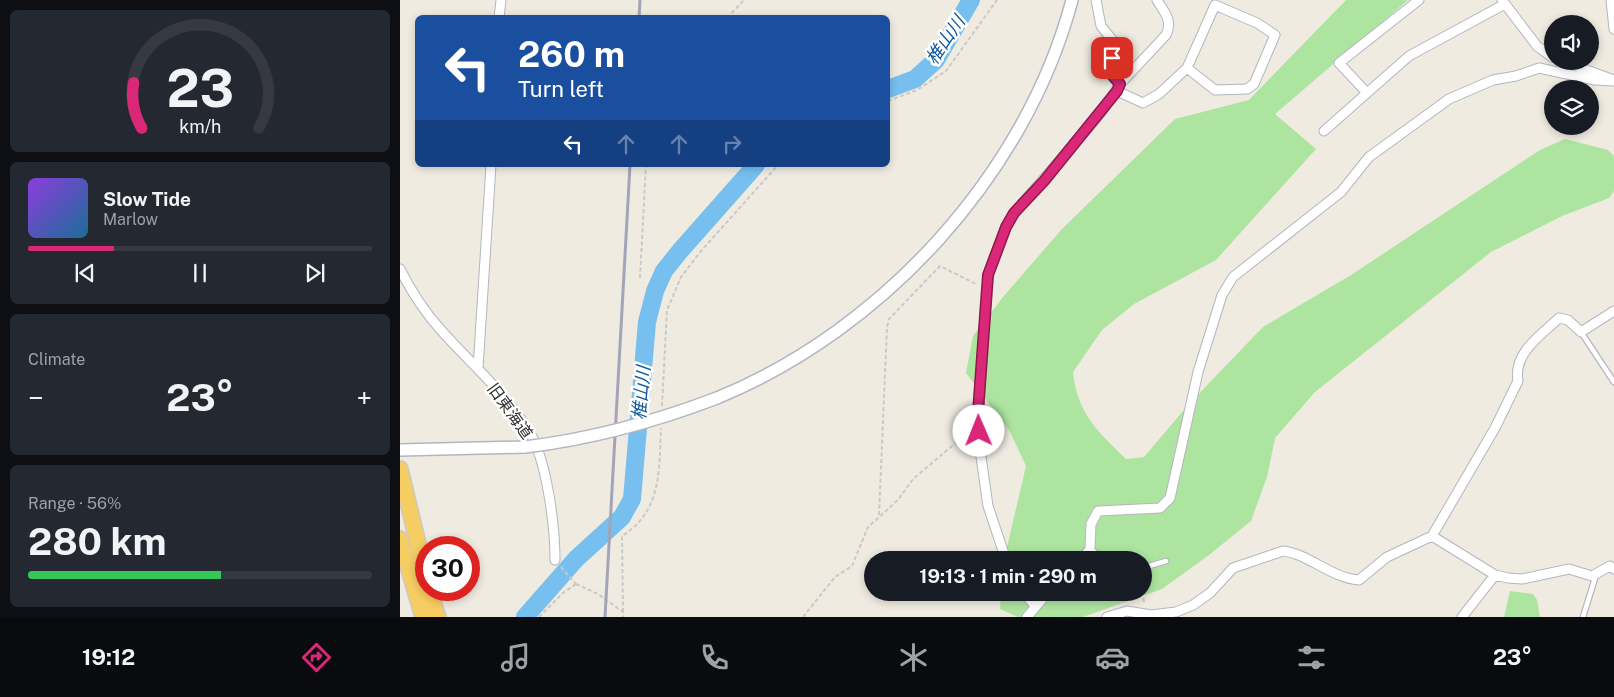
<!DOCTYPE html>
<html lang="en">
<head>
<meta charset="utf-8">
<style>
  body { margin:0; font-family:"Public Sans","Noto Sans JP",sans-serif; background:#242831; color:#f1f3f6; height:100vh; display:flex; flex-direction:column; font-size:19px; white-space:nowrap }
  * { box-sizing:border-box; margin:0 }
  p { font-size:16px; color:#9ea1a6 }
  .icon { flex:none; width:28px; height:28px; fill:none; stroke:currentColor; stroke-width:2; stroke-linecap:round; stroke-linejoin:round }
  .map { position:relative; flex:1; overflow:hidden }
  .details { display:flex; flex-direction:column; gap:10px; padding:10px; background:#0d0f14; width:400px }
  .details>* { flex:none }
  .hud { position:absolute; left:15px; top:15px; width:475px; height:152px; border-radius:8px; box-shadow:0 2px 8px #0003; background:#1a4fa0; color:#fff; overflow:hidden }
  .tools { position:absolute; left:1144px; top:15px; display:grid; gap:10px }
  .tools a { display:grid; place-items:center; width:55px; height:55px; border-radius:50%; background:#171b24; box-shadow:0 2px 8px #0003; font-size:25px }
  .speed { position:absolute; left:15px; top:536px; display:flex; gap:10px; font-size:25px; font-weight:700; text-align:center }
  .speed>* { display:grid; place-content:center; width:65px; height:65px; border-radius:50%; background:#171b24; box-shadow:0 2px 8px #0003; line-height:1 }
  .speed .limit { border:8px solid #d22; background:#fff; color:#111 }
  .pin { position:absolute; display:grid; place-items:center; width:42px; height:42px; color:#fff; margin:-21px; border-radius:10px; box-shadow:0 2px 8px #0006 }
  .me { position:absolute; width:55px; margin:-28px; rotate:359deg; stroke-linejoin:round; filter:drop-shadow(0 0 4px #0008) }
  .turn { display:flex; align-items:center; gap:18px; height:105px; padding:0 20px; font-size:22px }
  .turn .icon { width:65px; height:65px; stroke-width:2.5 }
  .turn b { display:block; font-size:35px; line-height:42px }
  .lanes { display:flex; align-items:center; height:48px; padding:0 20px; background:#0003; justify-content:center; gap:25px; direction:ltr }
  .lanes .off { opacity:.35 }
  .big { font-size:38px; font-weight:700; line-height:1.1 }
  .details .tile { flex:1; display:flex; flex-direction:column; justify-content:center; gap:8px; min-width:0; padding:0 18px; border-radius:8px; background:#242831 }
  .details .dial { align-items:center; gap:0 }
  .dial svg { height:130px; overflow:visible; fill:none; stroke:#363941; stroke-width:7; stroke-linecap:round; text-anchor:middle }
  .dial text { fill:#f1f3f6; stroke:none }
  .song { display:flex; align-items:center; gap:15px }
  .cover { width:60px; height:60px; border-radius:8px; background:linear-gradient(135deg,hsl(270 70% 55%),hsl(200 70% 35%)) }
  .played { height:5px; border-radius:2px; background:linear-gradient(90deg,#db2777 25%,#363941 25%) }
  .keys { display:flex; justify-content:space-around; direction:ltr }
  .heat { display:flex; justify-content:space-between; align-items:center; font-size:28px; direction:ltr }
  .charge { height:8px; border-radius:4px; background:linear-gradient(90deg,#34c759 56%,#363941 0) }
  .trip { position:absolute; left:464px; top:551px; width:288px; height:50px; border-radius:25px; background:#171b24; box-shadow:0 2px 8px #0003; font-weight:700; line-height:50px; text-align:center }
  .tab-bar { display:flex; height:80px; justify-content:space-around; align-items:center; background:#090b0e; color:#9ea1a6 }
  .tab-bar .icon { width:35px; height:35px }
  .tab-bar .current { color:#db2777 }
  .tab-bar b { font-size:22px; color:#f1f3f6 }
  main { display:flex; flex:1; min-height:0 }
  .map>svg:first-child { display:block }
  .green { fill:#ade49f }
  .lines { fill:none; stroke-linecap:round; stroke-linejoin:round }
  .river { stroke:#77bfee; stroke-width:18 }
  .service-casing { stroke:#b4b5c1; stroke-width:7 }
  .minor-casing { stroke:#b4b5c1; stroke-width:11 }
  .tertiary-casing { stroke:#b4b5c1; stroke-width:14 }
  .trunk-casing { stroke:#c9c9c9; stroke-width:18 }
  .path { stroke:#c9c9c9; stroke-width:2; stroke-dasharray:4 2.5; stroke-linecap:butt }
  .service { stroke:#fff; stroke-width:4.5 }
  .minor { stroke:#fff; stroke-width:9 }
  .tertiary { stroke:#fff; stroke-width:11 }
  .trunk { stroke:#f6cd62; stroke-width:15 }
  .rail { stroke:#a3a4b8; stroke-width:3 }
  .tertiary-bridge-casing { stroke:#b4b5c1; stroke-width:14; stroke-linecap:butt }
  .tertiary-bridge { stroke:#fff; stroke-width:11 }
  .route-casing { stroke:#8e194d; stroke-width:12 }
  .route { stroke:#db2777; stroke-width:9 }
  .labels { text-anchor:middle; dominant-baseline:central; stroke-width:5; stroke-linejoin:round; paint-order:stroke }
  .street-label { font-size:16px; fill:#2e2e2e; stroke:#fff }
  .water-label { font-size:18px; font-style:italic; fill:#105ba0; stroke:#fff }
</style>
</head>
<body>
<main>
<section class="details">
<div class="tile dial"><svg viewBox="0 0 100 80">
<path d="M14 69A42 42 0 1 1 86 69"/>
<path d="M14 69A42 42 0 0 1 9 41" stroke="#db2777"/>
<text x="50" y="56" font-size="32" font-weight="700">23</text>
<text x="50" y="72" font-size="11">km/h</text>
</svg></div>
<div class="tile">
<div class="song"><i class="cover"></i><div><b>Slow Tide</b><p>Marlow</p></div></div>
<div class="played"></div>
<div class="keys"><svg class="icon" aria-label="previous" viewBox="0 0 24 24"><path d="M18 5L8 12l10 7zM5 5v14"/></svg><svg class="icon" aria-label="pause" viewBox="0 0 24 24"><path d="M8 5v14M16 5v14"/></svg><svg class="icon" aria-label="next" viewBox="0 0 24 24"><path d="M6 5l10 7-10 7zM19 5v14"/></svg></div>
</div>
<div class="tile"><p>Climate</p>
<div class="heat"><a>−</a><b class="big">23°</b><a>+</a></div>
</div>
<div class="tile"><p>Range · 56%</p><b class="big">280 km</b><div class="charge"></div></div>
</section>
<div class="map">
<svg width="1214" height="617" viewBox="0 0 1214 617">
  <rect width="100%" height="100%" fill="#efebe1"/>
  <path class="green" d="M946 0H1008L875 114 916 149 816 260 734 304 702 330 673 372C677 413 698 432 726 459L744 457 789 404 863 327 951 275 1140 150 1165 139 1208 150 1214 156V191L1209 198 1162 216 1091 252 915 392 875 438 867 477 851 521 809 555 762 589 683 617H618L600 609 601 593 742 592V560H604L626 466 609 430 566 373 573 336 603 297 662 229 775 119 849 100Z
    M1110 591 1133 594 1137 600 1140 617H1104Z"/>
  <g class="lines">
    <path class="river" d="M488 89 515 79 536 60 571 0
      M125 617 176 559 222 517 232 499 247 322 255 291 264 271 280 251 356 165"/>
    <defs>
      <path id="service" d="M1181 332 1214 382
        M690 549 707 560
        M742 568 766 561
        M1183 617 1196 575"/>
      <path id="minor" d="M696 0 701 26 714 42 711 74 720 84
        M1102 0 1137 46 1152 57
        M1211 0 1214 29
        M99 18 101 0
        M1162 61 1211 79
        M717 91 743 103 759 94 787 68 815 5 857 23 875 35 854 84 847 89 815 90 787 68
        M967 93 939 63 1019 0
        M924 131 1009 56 1105 4
        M0 269C11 291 23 310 40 329 70 363 106 393 130 433 147 462 155 526 155 560
        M78 369 91 165
        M1032 536 1095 575 1108 578 1122 579 1169 569 1192 576 1210 566 1214 569
        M606 560 588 506 580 450 578 412 588 275 606 227 614 213 700 114 720 84 766 35C773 21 765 13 757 0
        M681 560 690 549 691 524 698 511 760 508 770 498 798 372 822 295 833 277 941 192 969 157 1049 99 1093 80 1116 76 1139 68 1195 80 1214 81
        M624 592 635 606
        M627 617 648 592
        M707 617 727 611 751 615 776 612 793 605 810 593 833 568 883 551C909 554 931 578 959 580L987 557 1032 536 1095 428 1118 381C1113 353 1141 335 1159 318L1168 320 1181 332 1214 311
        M1062 617 1095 575"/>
      <path id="tertiary" d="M317 398C483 330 626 174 672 0
        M0 450 125 447"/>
      <path id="trunk" d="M0 469 26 577
        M0 539 23 617
        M29 590 38 617"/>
    </defs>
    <use href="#service" class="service-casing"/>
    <use href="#minor" class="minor-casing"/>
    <use href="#tertiary" class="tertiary-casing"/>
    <use href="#trunk" class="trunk-casing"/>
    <path class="path" d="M327 18 344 0
      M488 101 517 90 546 71 597 0
      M240 278 246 165
      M262 406 267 310 281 277 301 251 378 165
      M479 515 487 327 489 319 540 266 578 285
      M161 567 176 584
      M176 584 198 594 223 612V617
      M741 592 745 604
      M223 612 222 536C262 511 259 470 261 428
      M139 617 163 593 176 584
      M403 617 435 577 452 566 468 527 498 500 513 479 558 441"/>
    <use href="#service" class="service"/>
    <use href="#minor" class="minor"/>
    <use href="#tertiary" class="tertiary"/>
    <use href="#trunk" class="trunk"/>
    <path class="rail" d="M239 18 240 0
      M205 617 230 165"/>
    <defs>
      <path id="tertiary-bridge" d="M125 447C192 439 254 422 317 398"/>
    </defs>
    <use href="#tertiary-bridge" class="tertiary-bridge-casing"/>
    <use href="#tertiary-bridge" class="tertiary-bridge"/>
  </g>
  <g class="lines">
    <defs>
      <path id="route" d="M579 431 578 412 588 275 606 227 614 213 644 181 717 91 720 84 711 74 712 58"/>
    </defs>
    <use href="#route" class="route-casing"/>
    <use href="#route" class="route"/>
  </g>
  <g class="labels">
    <g class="street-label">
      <text transform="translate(110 411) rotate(54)">旧東海道</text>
    </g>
    <g class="water-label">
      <text transform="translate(545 40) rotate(-56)">椎山川</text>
      <text transform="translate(241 393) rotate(-85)">椎山川</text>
    </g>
  </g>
</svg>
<div class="tools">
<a><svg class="icon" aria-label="sound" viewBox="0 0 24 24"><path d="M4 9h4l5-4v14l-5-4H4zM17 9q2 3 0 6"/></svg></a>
<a><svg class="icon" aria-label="layers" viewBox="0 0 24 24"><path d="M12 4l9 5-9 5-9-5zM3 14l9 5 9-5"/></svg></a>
</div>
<div class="speed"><div class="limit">30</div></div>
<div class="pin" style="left:712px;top:58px;background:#d93025"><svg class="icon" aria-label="arrive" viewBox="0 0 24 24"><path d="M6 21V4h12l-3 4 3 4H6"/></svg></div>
<svg class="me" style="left:579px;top:431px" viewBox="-20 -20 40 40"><circle r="19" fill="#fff"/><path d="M0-13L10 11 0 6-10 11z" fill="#db2777"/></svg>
<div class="trip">19:13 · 1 min · 290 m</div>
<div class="hud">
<div class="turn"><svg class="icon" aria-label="left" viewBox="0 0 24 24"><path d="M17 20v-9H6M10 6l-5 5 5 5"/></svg><div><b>260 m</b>Turn left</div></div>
<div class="lanes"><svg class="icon" aria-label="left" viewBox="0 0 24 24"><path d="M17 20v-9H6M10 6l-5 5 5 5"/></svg><svg class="icon off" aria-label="ahead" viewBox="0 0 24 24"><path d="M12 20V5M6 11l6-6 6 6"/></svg><svg class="icon off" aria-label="ahead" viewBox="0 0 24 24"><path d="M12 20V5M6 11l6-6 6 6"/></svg><svg class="icon off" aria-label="right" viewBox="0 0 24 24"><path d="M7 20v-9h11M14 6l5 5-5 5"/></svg></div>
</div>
</div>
</main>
<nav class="tab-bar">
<b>19:12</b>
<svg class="icon current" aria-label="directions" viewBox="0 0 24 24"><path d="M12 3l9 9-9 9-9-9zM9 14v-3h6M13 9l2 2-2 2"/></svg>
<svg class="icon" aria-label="music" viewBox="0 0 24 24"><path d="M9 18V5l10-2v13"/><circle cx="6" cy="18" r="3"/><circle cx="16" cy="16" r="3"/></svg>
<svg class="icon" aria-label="phone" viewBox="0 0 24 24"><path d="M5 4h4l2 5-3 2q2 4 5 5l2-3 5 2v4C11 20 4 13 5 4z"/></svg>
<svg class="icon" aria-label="climate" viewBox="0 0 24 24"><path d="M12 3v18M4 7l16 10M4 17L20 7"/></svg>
<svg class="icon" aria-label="car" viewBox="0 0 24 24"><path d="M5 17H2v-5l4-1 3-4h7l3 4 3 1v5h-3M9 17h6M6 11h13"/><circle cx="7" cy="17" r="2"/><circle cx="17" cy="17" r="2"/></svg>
<svg class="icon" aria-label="filters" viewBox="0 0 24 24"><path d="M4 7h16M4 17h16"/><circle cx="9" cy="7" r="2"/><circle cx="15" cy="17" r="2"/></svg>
<b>23°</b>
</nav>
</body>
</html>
